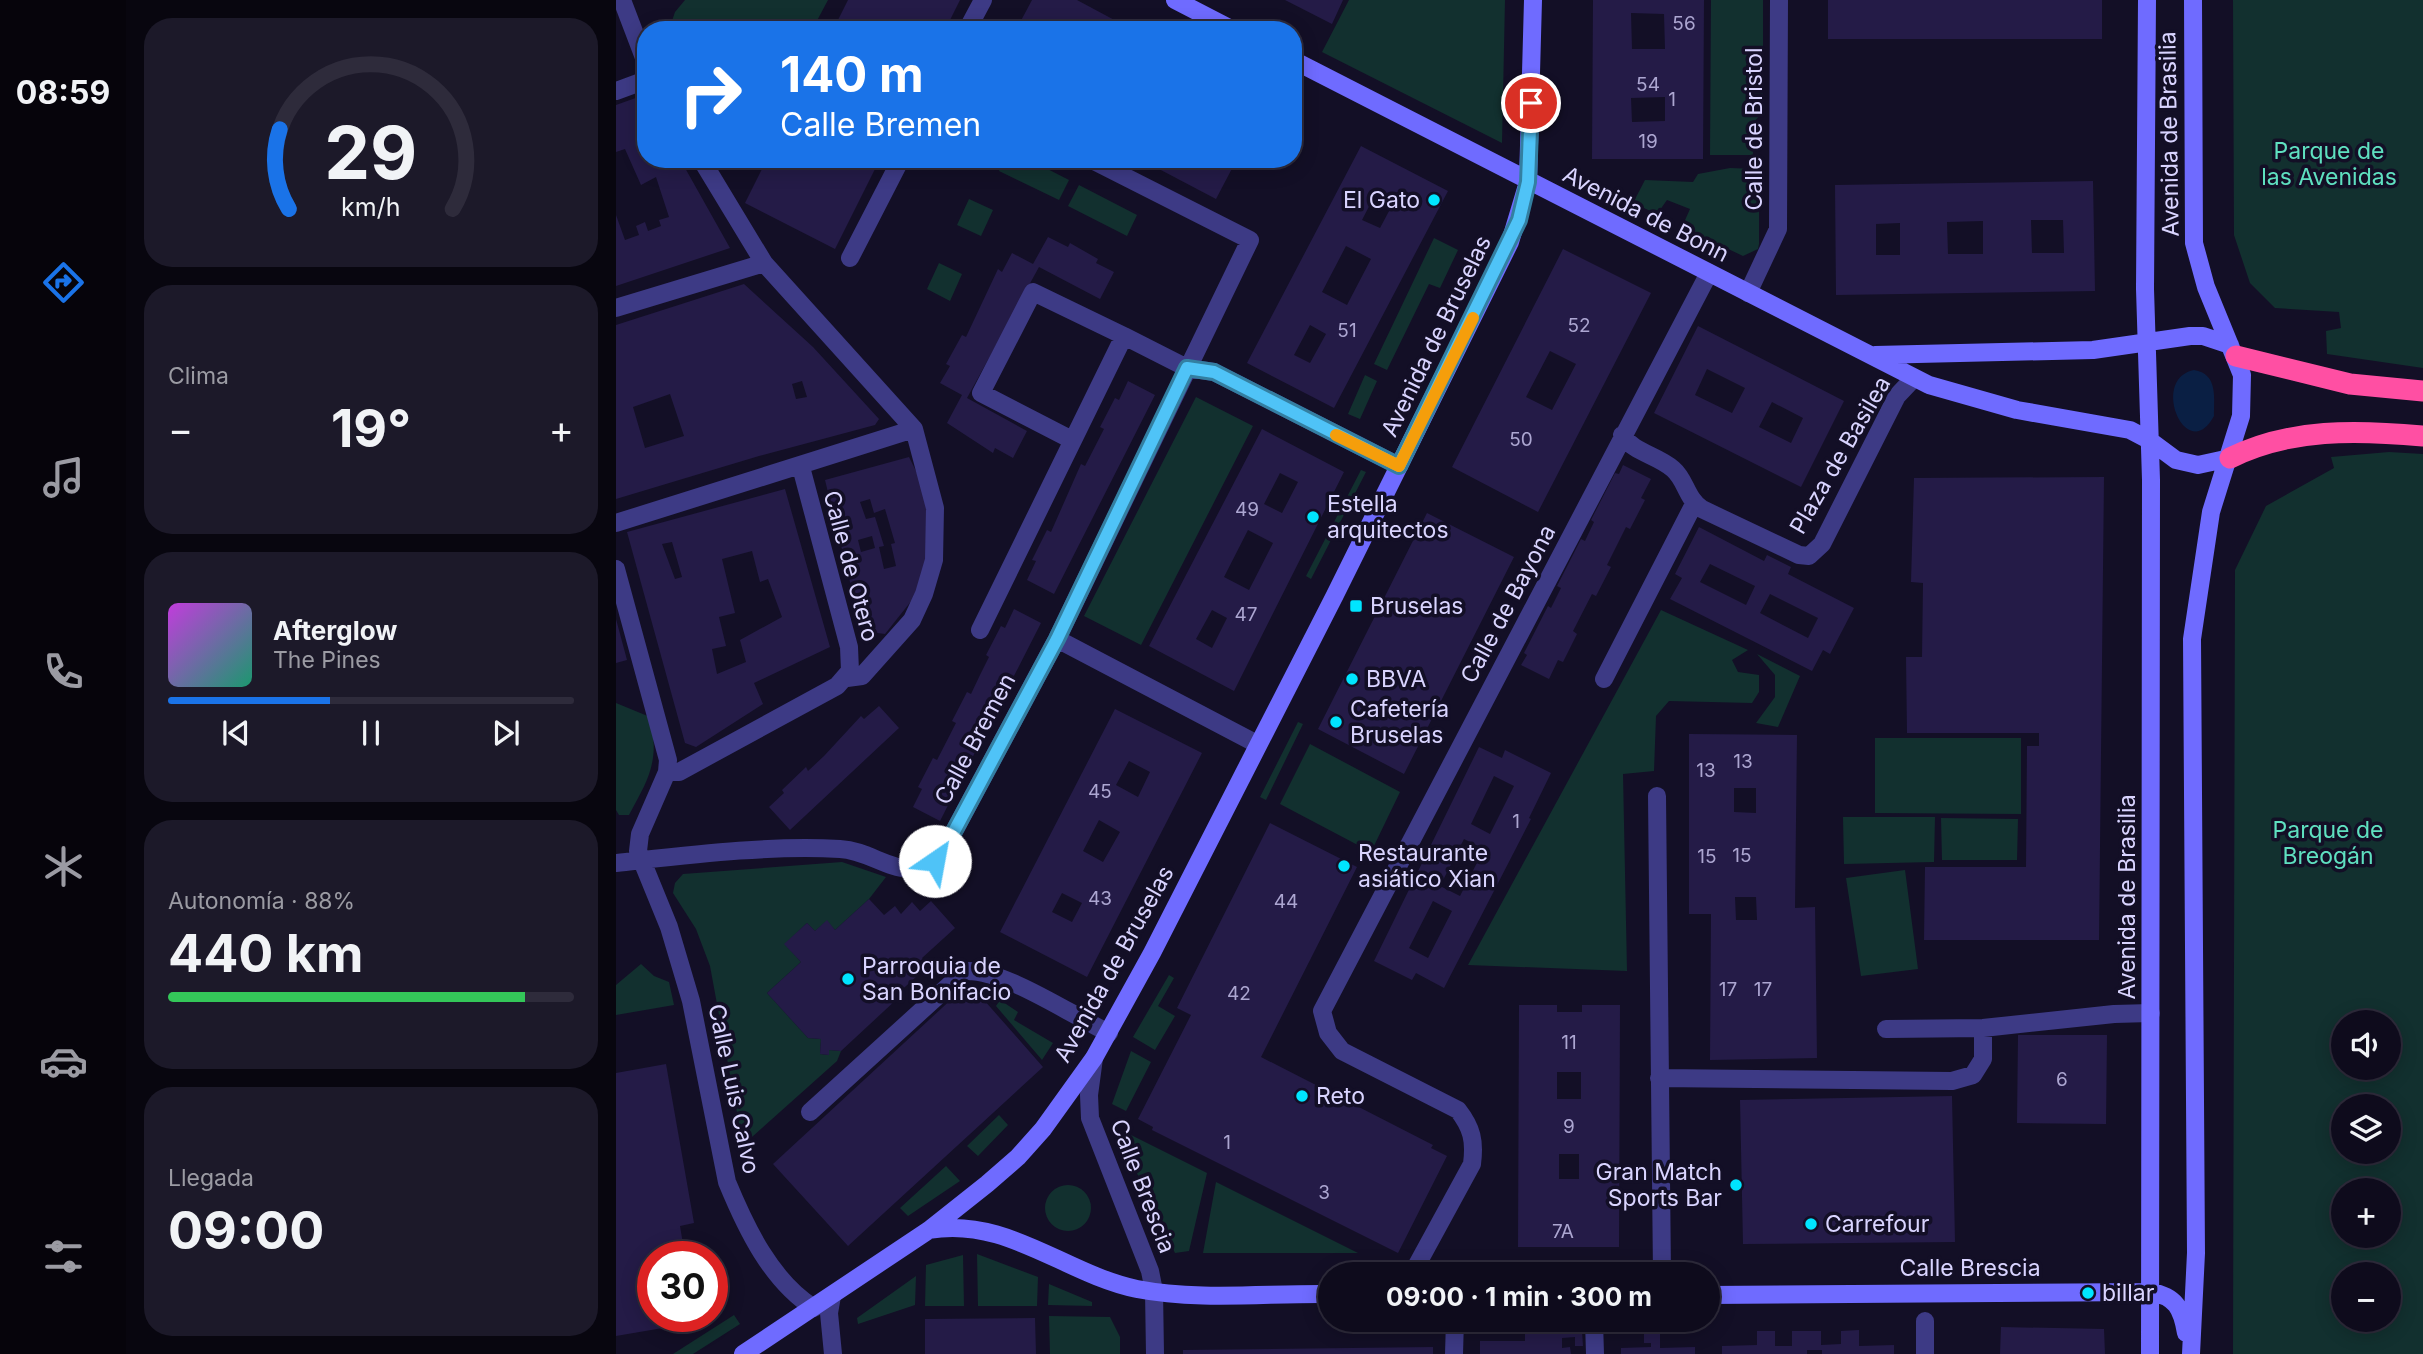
<!DOCTYPE html>
<html lang="es">
<head>
<meta charset="utf-8">
<style>
  body { margin:0; font-family:Inter,sans-serif; background:#1c1929; color:#f1f3f6; height:100vh; display:flex; flex-direction:column; font-size:26px; white-space:nowrap }
  * { box-sizing:border-box; margin:0 }
  p { font-size:23px; color:#9b9ba3 }
  .icon { flex:none; width:38px; height:38px; fill:none; stroke:currentColor; stroke-width:2; stroke-linecap:round; stroke-linejoin:round }
  .map { position:relative; flex:1; overflow:hidden }
  .side { display:flex; flex-direction:column; gap:18px; padding:18px; background:#08060f; width:490px }
  .side>* { flex:none }
  .banner { position:absolute; left:21px; top:21px; width:665px; height:147px; border-radius:28px; box-shadow:0 4px 18px #0003,0 0 0 2px #2e2b3b; background:#1a73e8; color:#fff; overflow:hidden }
  .tools { position:absolute; left:1715px; top:1010px; display:grid; gap:14px }
  .tools a { display:grid; place-items:center; width:70px; height:70px; border-radius:50%; background:#0e0b1c; box-shadow:0 4px 18px #0003,0 0 0 2px #2e2b3b; font-size:35px }
  .speed { position:absolute; left:21px; top:1241px; display:flex; gap:14px; font-size:35px; font-weight:700; text-align:center }
  .speed>* { display:grid; place-content:center; width:91px; height:91px; border-radius:50%; background:#0e0b1c; box-shadow:0 4px 18px #0003,0 0 0 2px #2e2b3b; line-height:1 }
  .speed .limit { border:10px solid #d22; background:#fff; color:#111 }
  .pin { position:absolute; display:grid; place-items:center; width:60px; height:60px; color:#fff; margin:-30px; border:4px solid #fff; border-radius:50%; box-shadow:0 2px 7px #0007 }
  .me { position:absolute; width:77px; margin:-38px; rotate:33deg; stroke-linejoin:round; filter:drop-shadow(0 0 5px #0008) }
  .turn { display:flex; align-items:center; gap:24px; height:147px; padding:0 28px; font-size:32px }
  .turn .icon { width:91px; height:91px; stroke-width:2.5 }
  .turn b { display:block; font-size:49px; line-height:60px }
  .big { font-size:52px; font-weight:700; line-height:1.1 }
  .side .widget { flex:1; display:flex; flex-direction:column; justify-content:center; gap:10px; min-width:0; padding:0 24px; border-radius:28px; background:#1c1929 }
  .side .dial { align-items:center; gap:0 }
  .dial svg { height:182px; overflow:visible; fill:none; stroke:#2e2b3b; stroke-width:7; stroke-linecap:round; text-anchor:middle }
  .dial text { fill:#f1f3f6; stroke:none }
  .song { display:flex; align-items:center; gap:21px }
  .cover { width:84px; height:84px; border-radius:10px; background:linear-gradient(135deg,hsl(290 70% 55%),hsl(160 70% 35%)) }
  .played { height:7px; border-radius:4px; background:linear-gradient(90deg,#1a73e8 40%,#2e2b3b 40%) }
  .keys { display:flex; justify-content:space-around; direction:ltr }
  .heat { display:flex; justify-content:space-between; align-items:center; font-size:38px; direction:ltr }
  .charge { height:10px; border-radius:5px; background:linear-gradient(90deg,#34c759 88%,#2e2b3b 0) }
  .trip { position:absolute; left:702px; top:1262px; width:402px; height:70px; border-radius:35px; background:#0e0b1c; box-shadow:0 4px 18px #0003,0 0 0 2px #2e2b3b; font-weight:700; line-height:70px; text-align:center }
  main { display:flex; flex:1; min-height:0 }
  .dock { display:flex; flex-direction:column; width:126px; justify-content:space-around; align-items:center; background:#06040b; color:#9b9ba3 }
  .dock .icon { width:49px; height:49px }
  .dock .active { color:#1a73e8 }
  .dock b { font-size:32px; color:#f1f3f6 }
  .map>svg:first-child { display:block }
  .green { fill:#12302f; fill-rule:evenodd }
  .water { fill:#0a1f44 }
  .building { fill:#241b47; fill-rule:evenodd }
  .lines { fill:none; stroke-linecap:round; stroke-linejoin:round }
  .street { stroke:#3d3a85; stroke-width:18 }
  .secondary { stroke:#6f6bff; stroke-width:18 }
  .highway { stroke:#ff4fa3; stroke-width:21 }
  .route-casing { stroke:#337fa1; stroke-width:18 }
  .route { stroke:#4fc3f7; stroke-width:12 }
  .slow { stroke:#f59e0b; stroke-width:12 }
  .poi-dot { fill:#00e5ff; stroke:#130f26; stroke-width:2.5 }
  .labels { text-anchor:middle; dominant-baseline:central; stroke-width:7; stroke-linejoin:round; paint-order:stroke }
  .number-label { font-size:19px; fill:#aca6d1 }
  .street-label { font-size:23px; fill:#d9d4ff; stroke:#130f26 }
  .park-label { font-size:23px; fill:#5fe0c0; stroke:#130f26 }
  .poi-label { font-size:23px; fill:#d9d4ff; stroke:#130f26; text-anchor:start }
</style>
</head>
<body>
<main>
<nav class="dock">
<b>08:59</b>
<svg class="icon active" aria-label="directions" viewBox="0 0 24 24"><path d="M12 3l9 9-9 9-9-9zM9 14v-3h6M13 9l2 2-2 2"/></svg>
<svg class="icon" aria-label="music" viewBox="0 0 24 24"><path d="M9 18V5l10-2v13"/><circle cx="6" cy="18" r="3"/><circle cx="16" cy="16" r="3"/></svg>
<svg class="icon" aria-label="phone" viewBox="0 0 24 24"><path d="M5 4h4l2 5-3 2q2 4 5 5l2-3 5 2v4C11 20 4 13 5 4z"/></svg>
<svg class="icon" aria-label="climate" viewBox="0 0 24 24"><path d="M12 3v18M4 7l16 10M4 17L20 7"/></svg>
<svg class="icon" aria-label="car" viewBox="0 0 24 24"><path d="M5 17H2v-5l4-1 3-4h7l3 4 3 1v5h-3M9 17h6M6 11h13"/><circle cx="7" cy="17" r="2"/><circle cx="17" cy="17" r="2"/></svg>
<svg class="icon" aria-label="filters" viewBox="0 0 24 24"><path d="M4 7h16M4 17h16"/><circle cx="9" cy="7" r="2"/><circle cx="15" cy="17" r="2"/></svg>
</nav>
<section class="side">
<div class="widget dial"><svg viewBox="0 0 100 80">
<path d="M14 69A42 42 0 1 1 86 69"/>
<path d="M14 69A42 42 0 0 1 10 34" stroke="#1a73e8"/>
<text x="50" y="56" font-size="32" font-weight="700">29</text>
<text x="50" y="72" font-size="11">km/h</text>
</svg></div>
<div class="widget"><p>Clima</p>
<div class="heat"><a>−</a><b class="big">19°</b><a>+</a></div>
</div>
<div class="widget">
<div class="song"><i class="cover"></i><div><b>Afterglow</b><p>The Pines</p></div></div>
<div class="played"></div>
<div class="keys"><svg class="icon" aria-label="previous" viewBox="0 0 24 24"><path d="M18 5L8 12l10 7zM5 5v14"/></svg><svg class="icon" aria-label="pause" viewBox="0 0 24 24"><path d="M8 5v14M16 5v14"/></svg><svg class="icon" aria-label="next" viewBox="0 0 24 24"><path d="M6 5l10 7-10 7zM19 5v14"/></svg></div>
</div>
<div class="widget"><p>Autonomía · 88%</p><b class="big">440 km</b><div class="charge"></div></div>
<div class="widget"><p>Llegada</p><b class="big">09:00</b></div>
</section>
<div class="map">
<svg width="1807" height="1354" viewBox="0 0 1807 1354">
  <rect width="100%" height="100%" fill="#130f26"/>
  <path class="green" d="M69 0H212L196 30H53L59 12Z
    M733 0H889L886 143 706 52Z
    M1095 0H1147V112L1136 124 1137 155H1094Z
    M1617 0H1807V368L1711 354 1710 331 1725 328 1723 312 1659 308 1634 283 1618 235Z
    M388 159H412L453 180 443 200 383 171Z
    M1114 168 1138 169 1143 178V244L1142 249 1127 256 1066 227 1074 209 1051 200 1041 214 1017 203 1029 180 1077 182 1082 174Z
    M463 185 521 215 511 236 452 206Z
    M353 199 377 210 365 236 341 225Z
    M818 238 842 250 824 288 813 284 771 370 758 364Z
    M323 263 346 274 334 301 311 289Z
    M749 375 761 381 744 419 732 414Z
    M580 397 637 426 525 645 468 616Z
    M1773 452 1807 454V1354H1617L1619 570 1650 506 1718 468 1715 457ZM1727 1022H1773V1068H1727ZM1727 1106H1773V1152H1727ZM1727 1190H1773V1236H1727ZM1727 1274H1773V1320H1727Z
    M745 470 750 472 695 579 690 576Z
    M1045 610 1132 650 1116 660 1122 672 1143 675V692L1136 703 1053 701 1040 716 1038 771 1007 774 1011 971 852 965Z
    M1141 654 1184 676 1162 727 1140 723 1159 697V675Z
    M0 703 34 717C44 761 33 778 13 815H3L0 810Z
    M682 722 687 724 650 800 644 797Z
    M1259 738H1405V814L1259 813Z
    M694 744 784 792 755 852 664 804Z
    M1227 817H1319L1318 862 1228 864Z
    M1325 818 1402 819 1401 860H1326Z
    M226 862 270 877 253 899 219 930 211 921 199 931 191 923 169 944 185 962 151 993 192 1038 205 1039 204 1054 213 1055V1050L225 1051 221 1061 127 1145 94 966 80 929 57 893 59 883 67 874Z
    M1289 870 1302 969 1245 976 1230 878Z
    M25 964 38 976 53 982 58 1005 0 1015V985Z
    M553 975 558 978 542 1006 559 1016 539 1050 517 1037Z
    M384 1000 402 1012 398 1020 437 1043 426 1060 380 1006Z
    M515 1051 535 1062 510 1111 496 1104Z
    M383 1115 392 1125 362 1156 351 1146Z
    M513 1134 591 1173 573 1251 559 1253 508 1146Z
    M330 1166 344 1181 292 1216 284 1208Z
    M600 1182 742 1253H587Z
    M429 1208a23 23 0 1 1 46 0a23 23 0 1 1-46 0Z
    M361 1254 422 1277 421 1306H362Z
    M347 1255 348 1306H309L310 1265Z
    M300 1276 299 1305 242 1324 241 1318Z
    M433 1284 476 1302V1306L432 1305Z
    M118 1315 124 1324 77 1354H57Z
    M433 1316 494 1317 504 1337V1354H434Z"/>
  <path class="water" d="M1578 370C1602 374 1598 397 1598 416 1571 466 1533 379 1578 370Z"/>
  <path class="building" d="M232 0H344L329 30H217Z
    M416 0H461L517 30H400Z
    M669 0H727L716 24Z
    M977 0H1088L1087 159H976ZM1015 13 1048 14 1049 49H1016ZM1049 97V121L1016 122 1015 98Z
    M1212 0H1486V39H1212Z
    M28 95 30 159H64L114 248 0 286V215L9 240 23 235 20 226 29 222 32 231 45 226 43 220 53 217 40 177 25 185 9 149 0 152V105Z
    M745 146 832 191 718 408 631 363ZM762 189 780 198 764 228 746 220ZM730 246 755 259 731 305 706 292ZM694 325 710 334 694 363 678 355Z
    M151 159H264L219 249 129 203Z
    M524 159H621L600 199Z
    M1477 181 1479 291 1220 295 1219 185ZM1415 220H1447L1448 253H1416ZM1367 221V254H1332L1331 222ZM1284 223V255H1260V224Z
    M432 237 452 247 454 243 482 259 480 263 498 272 484 299 423 267 351 398 411 431 397 458 379 448 377 453 331 423 346 395 324 383 334 366 330 364 346 335 350 337 382 269 386 272 396 253 417 264Z
    M947 249 1035 293 922 512 836 467ZM934 351 960 364 936 410 910 397Z
    M128 284 197 347 263 419 259 425 143 456 0 499V325ZM186 381 191 397 180 399 176 384ZM54 394 68 436 29 448 17 407Z
    M1082 326 1228 401 1185 487 1038 413ZM1091 369 1129 388 1116 413 1079 395ZM1156 402 1187 418 1175 443 1143 427Z
    M512 381 539 395 438 594 411 580 420 561 416 560 431 530 435 532 465 464 469 466 488 429 484 427 499 398 503 400Z
    M646 429 728 472 618 691 533 646ZM664 473 682 482 666 513 648 504ZM632 530 657 543 633 590 608 577ZM596 610 611 618 596 648 580 639Z
    M293 457 310 491 311 568 300 595 269 634 246 631 209 480ZM254 499 258 513 269 509 279 543 275 544 280 566 268 569 263 547 268 546 259 517 250 519 244 502ZM256 536 259 548 245 552 242 540Z
    M1007 465 1035 479 1025 498 1029 500 1014 529 1010 527 991 565 995 567 980 596 976 594 957 631 961 634 947 662 942 660 933 679 905 665 911 655 908 653 932 606 935 608 945 588 941 586 965 539 969 541 978 522 975 520 999 473 1003 474Z
    M1488 477 1483 940H1308L1309 867H1410L1411 746H1423V733H1291L1290 657H1306L1307 583 1295 582 1298 478Z
    M169 489 214 647 138 683 147 704 80 747 69 743 11 532ZM56 542 66 577 59 579 46 544ZM136 551 144 582 152 579 166 617 124 640 130 662 101 674 96 649 110 646 103 617 119 613 106 559Z
    M811 513 898 557 788 774 702 729Z
    M1083 527 1148 561 1151 555 1175 567 1172 574 1238 608 1214 654 1207 650 1196 671 1054 599 1066 578 1059 574ZM1094 564 1139 586 1130 605 1084 582ZM1154 594 1202 618 1192 638 1144 613Z
    M398 609 425 623 324 821 297 807 306 789 302 787 317 758 321 760 340 723 336 721 351 692 355 694 364 675 373 657 370 655 385 626 389 628Z
    M0 619 11 660 0 663Z
    M263 706 283 728 174 830 153 807 168 793 166 790 190 767 192 771 208 756 245 716 248 719Z
    M499 709 586 753 471 977 384 932ZM513 761 534 772 522 797 500 785ZM483 820 504 832 487 862 467 851ZM446 893 466 903 456 922 436 912Z
    M1073 734 1181 735 1179 908 1199 907 1201 1058 1094 1060 1095 914H1073ZM1118 788H1140V813L1118 812ZM1119 897H1140L1141 920H1120Z
    M863 747 886 758 889 750 935 773 913 818 915 819 828 988 800 973 796 980 758 961ZM878 776 898 786 874 834 855 824ZM848 839 868 849 844 896 824 886ZM817 901 836 911 812 958 793 948Z
    M654 823 741 867 645 1057 817 1145 815 1148 831 1156 782 1253 536 1130 537 1127 522 1119 575 1015 561 1008Z
    M253 899 268 915 279 906 285 914 296 902 304 911 315 901 339 928 306 958 312 966 279 996 281 999 225 1051 213 1050V1055L204 1054 205 1039 192 1038 151 993 185 962 168 944 191 923 199 931 211 920 219 930Z
    M353 983 427 1067 232 1246 157 1164Z
    M903 1005H941V1012H966V1005H1004L1003 1247H902ZM941 1072H965V1099H941ZM943 1154H963V1179H943Z
    M1402 1035H1491L1490 1124 1401 1123Z
    M50 1064 78 1223 64 1226 69 1256H37V1316H75L76 1323 0 1336V1073Z
    M1336 1096 1339 1242 1127 1244 1124 1100Z
    M419 1318 420 1354H309V1319Z
    M1385 1327 1488 1329 1489 1354H1384Z
    M1243 1330V1346L1278 1345V1354H1206V1350H1191V1354H1106V1346L1141 1345V1331H1159V1346H1176V1331H1205V1345L1225 1344V1331Z
    M966 1331 967 1346H959V1337L946 1338V1348L954 1347 955 1354H864V1341H909V1333Z
    M1044 1331V1348L1079 1347V1354H1005V1348L1035 1347V1343H1028V1332Z
    M817 1347V1354H567V1350Z"/>
  <g class="lines">
    <path class="street" d="M6 0 30 63
      M351 30 367 0
      M0 91 30 80
      M85 159 148 263 298 429 319 508 318 560 308 594 296 620 246 676 231 678
      M234 258 285 159
      M1132 293 1162 229 1163 0
      M0 308 148 263
      M508 336 571 368 598 372 783 466
      M1006 435C1018 453 1041 455 1057 469 1070 480 1070 498 1086 509L1183 555 1193 556 1206 544 1281 396 1298 378
      M0 523 298 429
      M0 569 52 760 51 772 24 834 22 851 53 927 75 1001 111 1182C130 1228 155 1281 198 1308
      M364 630 508 336 417 292 365 393 456 440
      M441 639 641 744
      M988 679 1078 504
      M51 772H63L221 686 234 671 233 647 185 467
      M1041 796 1046 1274
      M0 863C73 855 150 845 224 849 263 851 290 890 327 852L441 639 634 240 474 159
      M1270 1029 1367 1028 1498 1014 1535 1013
      M478 1058 473 1095 474 1118 534 1271 538 1291 539 1354
      M1043 1078 1336 1081 1357 1075 1367 1059V1028
      M194 1112 349 971C388 969 455 1015 493 1033
      M796 1274 856 1164C859 1141 856 1128 842 1110L726 1051 712 1033 706 1011 1093 273
      M216 1296 213 1313 217 1354
      M978 1321 979 1354
      M1309 1321V1354
      M838 1354 839 1320"/>
    <path class="secondary" d="M559 0 617 30
      M1531 0 1529 289 1535 480 1534 1354
      M677 60 1313 385 1401 410 1514 430 1533 440 1560 460 1582 465 1614 458
      M1259 355 1477 350 1574 336H1587L1614 345
      M313 1230C390 1216 449 1274 521 1289 583 1301 651 1293 714 1294
      M1092 1295 1534 1292C1560 1296 1566 1309 1570 1333
      M127 1354 313 1230 371 1184 402 1157 427 1129 478 1058 536 953 719 595 894 242 912 182 917 0
      M1575 1354 1580 1253 1576 639 1595 512 1625 416 1626 375 1590 287 1578 243 1577 0"/>
    <path class="highway" d="M1620 356 1734 384 1807 391
      M1614 458C1674 428 1741 430 1807 436"/>
  </g>
  <g class="lines">
    <defs>
      <path id="route" d="M319 861 327 852 441 639 571 368 598 372 783 466 903 220 912 182 915 103"/>
    </defs>
    <use href="#route" class="route-casing"/>
    <use href="#route" class="route"/>
    <path class="slow" d="M720 435 783 466 857 318"/>
  </g>
  <g class="poi-dot">
    <circle cx="818" cy="200" r="7"/>
    <circle cx="697" cy="517" r="7"/>
    <rect x="733" y="599" width="14" height="14" rx="3.5"/>
    <circle cx="736" cy="679" r="7"/>
    <circle cx="720" cy="722" r="7"/>
    <circle cx="728" cy="866" r="7"/>
    <circle cx="232" cy="979" r="7"/>
    <circle cx="686" cy="1096" r="7"/>
    <circle cx="1120" cy="1185" r="7"/>
    <circle cx="1195" cy="1224" r="7"/>
    <circle cx="1472" cy="1293" r="7"/>
  </g>
  <g class="labels">
    <g class="number-label">
      <text x="1068" y="23">56</text>
      <text x="1032" y="84">54</text>
      <text x="1056" y="99">1</text>
      <text x="1032" y="141">19</text>
      <text x="963" y="325">52</text>
      <text x="731" y="330">51</text>
      <text x="905" y="439">50</text>
      <text x="631" y="509">49</text>
      <text x="630" y="614">47</text>
      <text x="1127" y="761">13</text>
      <text x="1090" y="770">13</text>
      <text x="484" y="791">45</text>
      <text x="900" y="821">1</text>
      <text x="1126" y="855">15</text>
      <text x="1091" y="856">15</text>
      <text x="484" y="898">43</text>
      <text x="670" y="901">44</text>
      <text x="1112" y="989">17</text>
      <text x="1147" y="989">17</text>
      <text x="623" y="993">42</text>
      <text x="953" y="1042">11</text>
      <text x="1446" y="1079">6</text>
      <text x="953" y="1126">9</text>
      <text x="611" y="1142">1</text>
      <text x="708" y="1192">3</text>
      <text x="947" y="1231">7A</text>
    </g>
    <g class="street-label">
      <text transform="translate(1138 129) rotate(-90)">Calle de Bristol</text>
      <text transform="translate(1553 134) rotate(-91)">Avenida de Brasilia</text>
      <text transform="translate(1030 214) rotate(27)">Avenida de Bonn</text>
      <text transform="translate(820 336) rotate(-64)">Avenida de Bruselas</text>
      <text transform="translate(1224 455) rotate(-60)">Plaza de Basilea</text>
      <text transform="translate(235 566) rotate(75)">Calle de Otero</text>
      <text transform="translate(892 604) rotate(-62)">Calle de Bayona</text>
      <text transform="translate(359 739) rotate(-62)">Calle Bremen</text>
      <text transform="translate(1511 897) rotate(-90)">Avenida de Brasilia</text>
      <text transform="translate(498 964) rotate(-61)">Avenida de Bruselas</text>
      <text transform="translate(118 1089) rotate(78)">Calle Luis Calvo</text>
      <text transform="translate(527 1186) rotate(69)">Calle Brescia</text>
      <text x="1354" y="1268">Calle Brescia</text>
    </g>
    <g class="park-label">
      <text x="1713" y="151">Parque de<tspan x="1713" dy="26">las Avenidas</tspan></text>
      <text x="1712" y="830">Parque de<tspan x="1712" dy="26">Breogán</tspan></text>
    </g>
    <g class="poi-label">
      <text x="804" y="200" text-anchor="end">El Gato</text>
      <text x="711" y="504">Estella<tspan x="711" dy="26">arquitectos</tspan></text>
      <text x="754" y="606">Bruselas</text>
      <text x="750" y="679">BBVA</text>
      <text x="734" y="709">Cafetería<tspan x="734" dy="26">Bruselas</tspan></text>
      <text x="742" y="853">Restaurante<tspan x="742" dy="26">asiático Xian</tspan></text>
      <text x="246" y="966">Parroquia de<tspan x="246" dy="26">San Bonifacio</tspan></text>
      <text x="700" y="1096">Reto</text>
      <text x="1106" y="1172" text-anchor="end">Gran Match<tspan x="1106" dy="26">Sports Bar</tspan></text>
      <text x="1209" y="1224">Carrefour</text>
      <text x="1486" y="1293">billar</text>
    </g>
  </g>
</svg>
<div class="tools">
<a><svg class="icon" aria-label="sound" viewBox="0 0 24 24"><path d="M4 9h4l5-4v14l-5-4H4zM17 9q2 3 0 6"/></svg></a>
<a><svg class="icon" aria-label="layers" viewBox="0 0 24 24"><path d="M12 4l9 5-9 5-9-5zM3 14l9 5 9-5"/></svg></a>
<a>+</a>
<a>−</a>
</div>
<div class="speed"><div class="limit">30</div></div>
<div class="pin" style="left:915px;top:103px;background:#d93025"><svg class="icon" aria-label="arrive" viewBox="0 0 24 24"><path d="M6 21V4h12l-3 4 3 4H6"/></svg></div>
<svg class="me" style="left:319px;top:861px" viewBox="-20 -20 40 40"><circle r="19" fill="#fff"/><path d="M0-13L10 11 0 6-10 11z" fill="#4fc3f7"/></svg>
<div class="trip">09:00 · 1 min · 300 m</div>
<div class="banner">
<div class="turn"><svg class="icon" aria-label="right" viewBox="0 0 24 24"><path d="M7 20v-9h11M14 6l5 5-5 5"/></svg><div><b>140 m</b>Calle Bremen</div></div>
</div>
</div>
</main>
</body>
</html>
